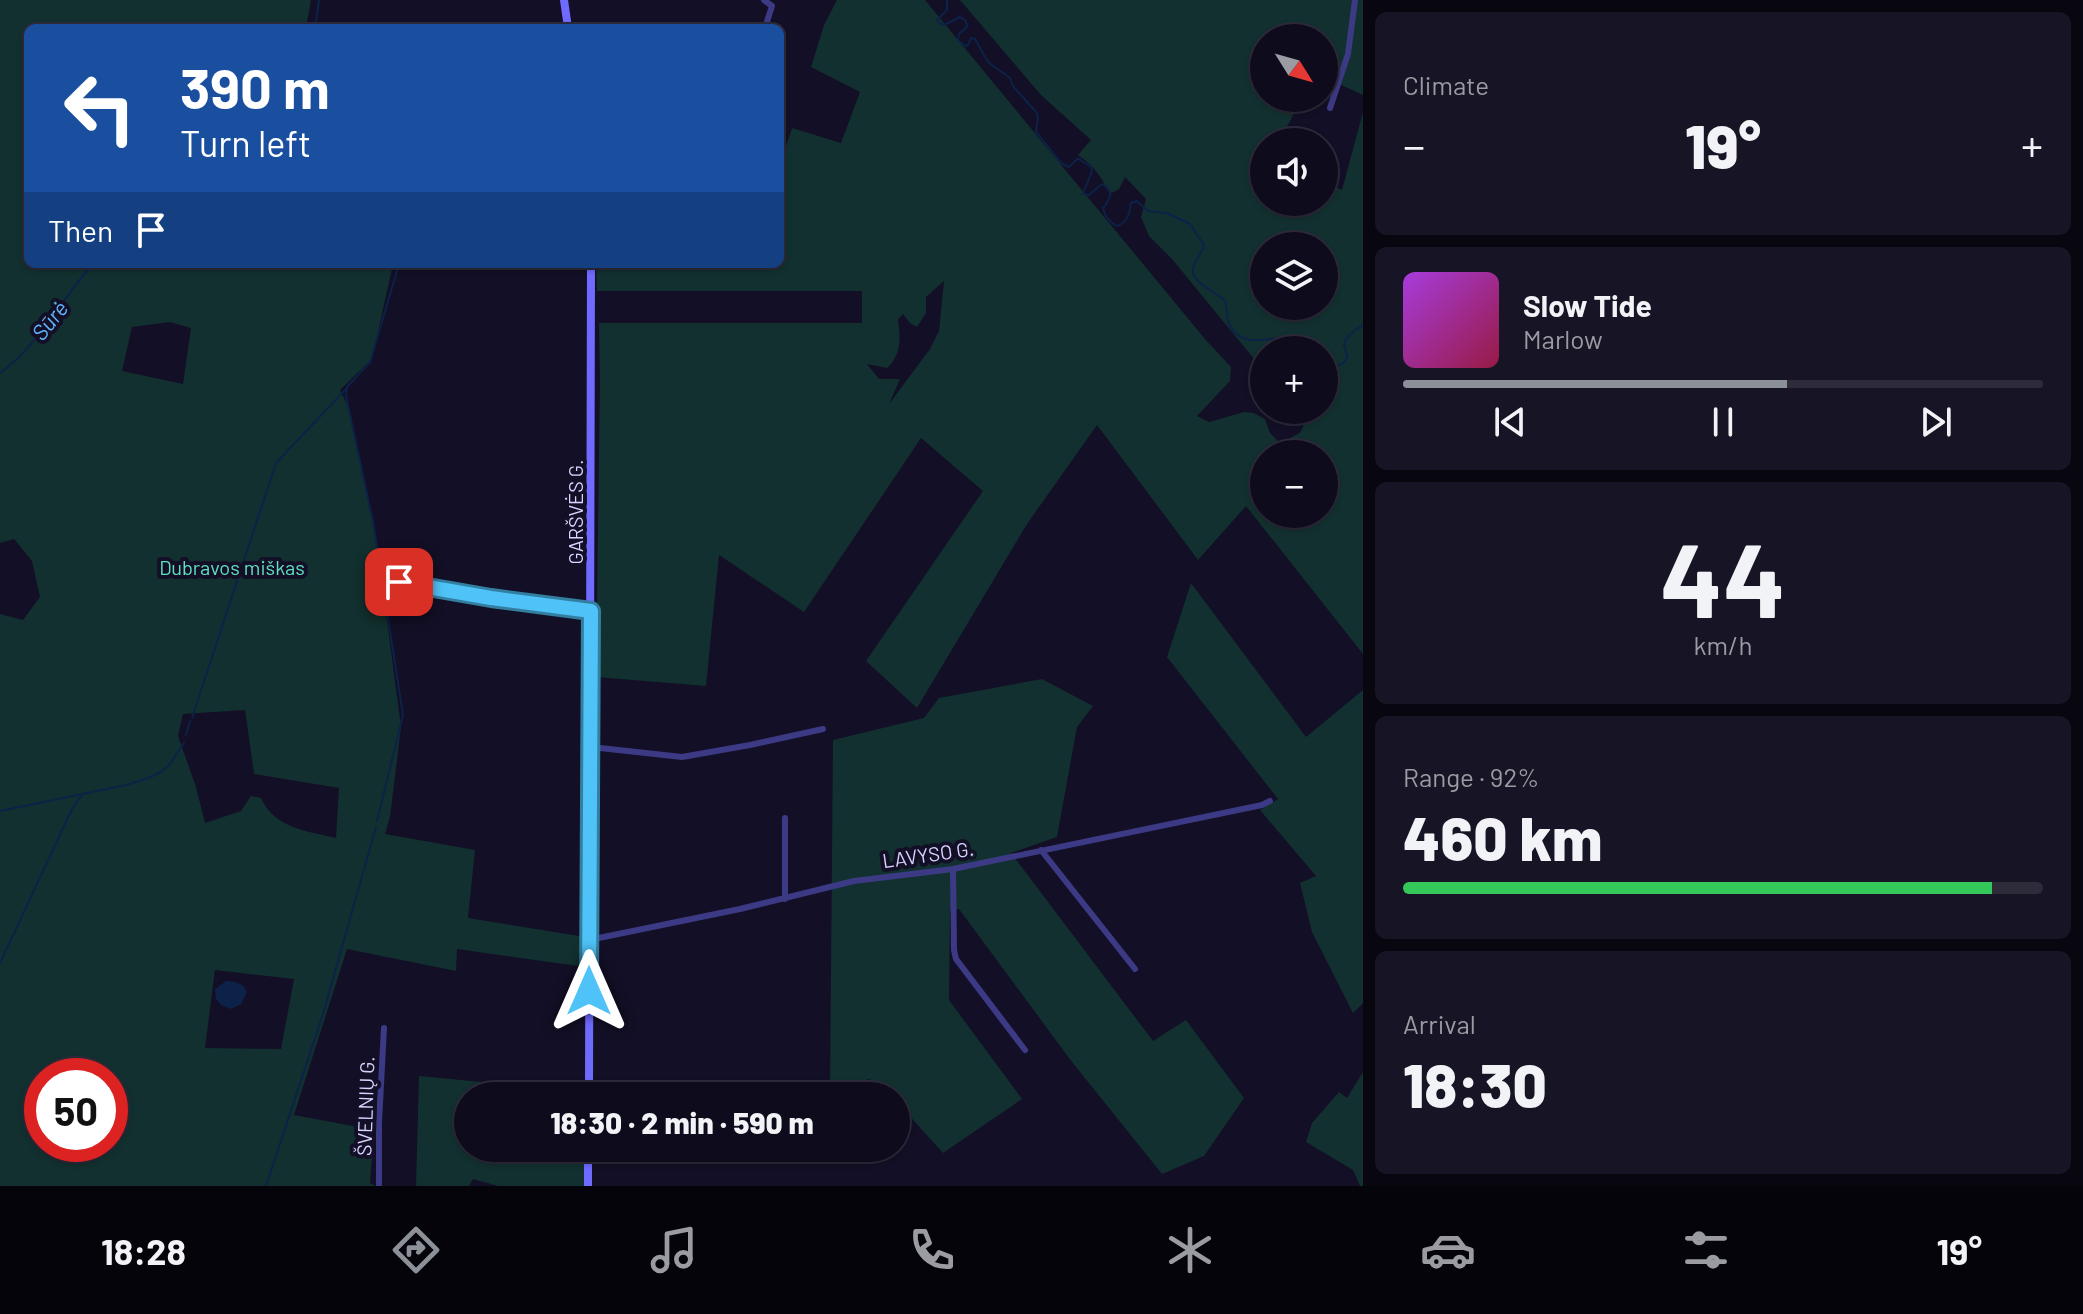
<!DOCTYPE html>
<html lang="en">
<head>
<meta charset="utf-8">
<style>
  body { margin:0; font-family:Barlow,sans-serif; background:#171425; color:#f1f3f6; height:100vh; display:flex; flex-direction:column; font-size:30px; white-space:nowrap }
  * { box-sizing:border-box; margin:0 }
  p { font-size:26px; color:#9b9ba3 }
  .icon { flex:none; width:44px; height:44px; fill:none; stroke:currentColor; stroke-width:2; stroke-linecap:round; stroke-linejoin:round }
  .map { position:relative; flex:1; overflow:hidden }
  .drawer { display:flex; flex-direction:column; gap:12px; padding:12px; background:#08060f; width:720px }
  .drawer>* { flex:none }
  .hud { position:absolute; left:24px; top:24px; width:760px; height:244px; border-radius:12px; box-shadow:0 2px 6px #0004,0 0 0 2px #2e2b3b; background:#1a4fa0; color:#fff; overflow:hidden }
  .needle { width:52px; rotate:127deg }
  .buttons { position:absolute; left:1250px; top:24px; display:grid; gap:16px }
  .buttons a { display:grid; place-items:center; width:88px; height:88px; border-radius:50%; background:#0e0b1c; box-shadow:0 2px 6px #0004,0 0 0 2px #2e2b3b; font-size:40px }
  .speed { position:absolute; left:24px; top:1058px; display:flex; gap:16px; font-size:40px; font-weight:700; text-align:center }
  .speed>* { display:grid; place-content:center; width:104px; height:104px; border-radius:50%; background:#0e0b1c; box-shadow:0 2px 6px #0004,0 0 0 2px #2e2b3b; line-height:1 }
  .speed .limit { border:12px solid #d22; background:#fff; color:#111 }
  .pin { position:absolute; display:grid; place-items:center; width:68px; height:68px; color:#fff; margin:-34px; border-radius:16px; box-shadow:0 4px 12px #0006 }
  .me { position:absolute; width:88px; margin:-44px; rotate:0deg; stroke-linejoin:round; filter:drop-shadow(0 0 6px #0008) }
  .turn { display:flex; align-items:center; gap:28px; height:168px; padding:0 24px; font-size:36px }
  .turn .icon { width:104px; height:104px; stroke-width:2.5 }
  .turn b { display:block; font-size:56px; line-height:68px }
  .then { display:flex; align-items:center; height:76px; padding:0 24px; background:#0003; gap:16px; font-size:30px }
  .big { font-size:60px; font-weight:800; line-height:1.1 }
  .drawer .card { flex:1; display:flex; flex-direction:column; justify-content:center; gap:12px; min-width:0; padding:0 28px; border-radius:12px; background:#171425 }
  .drawer .dial { align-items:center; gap:0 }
  .dial b { font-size:104px; line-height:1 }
  .song { display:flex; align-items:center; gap:24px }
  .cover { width:96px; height:96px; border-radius:12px; background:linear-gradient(135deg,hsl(280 70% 55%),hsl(340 70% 35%)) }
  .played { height:8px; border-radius:4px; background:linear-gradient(90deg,#8c9099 60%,#2e2b3b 60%) }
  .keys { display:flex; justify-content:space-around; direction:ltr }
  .heat { display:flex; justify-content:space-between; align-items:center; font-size:44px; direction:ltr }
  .charge { height:12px; border-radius:6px; background:linear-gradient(90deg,#34c759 92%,#2e2b3b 0) }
  .trip { position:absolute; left:454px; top:1082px; width:456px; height:80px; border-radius:40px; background:#0e0b1c; box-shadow:0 2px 6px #0004,0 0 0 2px #2e2b3b; font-weight:800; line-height:80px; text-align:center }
  .menu { display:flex; height:128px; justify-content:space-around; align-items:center; background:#06040b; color:#9b9ba3 }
  .menu .icon { width:56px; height:56px }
  .menu .active { color:#8c9099 }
  .menu b { font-size:36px; color:#f1f3f6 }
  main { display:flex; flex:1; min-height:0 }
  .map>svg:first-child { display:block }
  .green { fill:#12302f; fill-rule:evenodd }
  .water { fill:#0c2248 }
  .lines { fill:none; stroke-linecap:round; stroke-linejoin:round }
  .stream { stroke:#0c2248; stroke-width:2 }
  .street { stroke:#3d3a85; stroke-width:6 }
  .secondary { stroke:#6f6bff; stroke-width:8 }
  .route-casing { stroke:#337fa1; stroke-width:20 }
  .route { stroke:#4fc3f7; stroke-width:14 }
  .labels { text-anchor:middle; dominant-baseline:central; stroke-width:8; stroke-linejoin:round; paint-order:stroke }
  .street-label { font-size:20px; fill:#d9d4ff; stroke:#130f26 }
  .park-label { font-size:20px; fill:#5fe0c0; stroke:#130f26 }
  .water-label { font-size:22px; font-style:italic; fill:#62b6ff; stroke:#130f26 }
</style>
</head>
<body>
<main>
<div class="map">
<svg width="1363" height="1186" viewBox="0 0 1363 1186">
  <rect width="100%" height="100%" fill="#130f26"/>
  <path class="green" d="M0 0H311L306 28H28V264H393L372 359 340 390 348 406 376 537 401 727 390 817 385 834 475 850 468 918 585 937V967L457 949 456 971 347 949 294 1115 374 1130 370 1183 376 1186H0V614L23 620 40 597 32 561 14 539 0 543ZM170 322 191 328 183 384 122 371 132 327ZM245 710 254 774 339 788 336 838C307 831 274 828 261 798L251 796 241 811 205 823 196 787 178 736 183 714ZM215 970 294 979 281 1049 205 1048ZM42 1076H110V1144H42Z
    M837 0H925L1205 339 1231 367 1230 381 1197 416 1209 422 1244 412 1254 413 1265 419 1270 433 1280 443 1300 433 1307 418 1299 410H1324V350H1264V371L1172 259 1149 236 1141 217 1146 199 1125 177 1119 189 1112 193 1108 191C1101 175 1092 165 1078 155L1091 140 1041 95 960 0H1363V95L1324 77V38H1264V98H1302L1279 142H1264V202H1324V181L1342 190 1363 112V654L1246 506 1198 560 1097 425 1027 524 917 708 866 661 983 491 921 438 804 612 719 555 706 686 596 677 600 381 599 323H862V291H597L596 264H780V165L792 128 841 143 860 92 811 67 824 25ZM1264 246H1324V306H1264ZM944 281 939 331 930 349 889 404 900 379H879L867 364 887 368C901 355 901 339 898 320L903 314 910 323 917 327 926 313V297ZM1264 454H1324V514H1264Z
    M1191 583 1306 737 1363 690V1003L1353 1013 1312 932 1300 883 1316 876 1260 810 1278 799 1167 657Z
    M1042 679 1093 706 1077 727 1057 837 1011 853 1153 1041 1186 1020 1244 1098 1204 1156 1162 1174 1072 1062 959 909 950 910 949 1000 1022 1099 943 1153 905 1111 900 1116 896 1112V1096H883L870 1079 830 1088 833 740 924 718 939 698Z
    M1363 1072V1186H1360L1353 1170 1306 1142 1312 1123 1339 1092 1347 1098Z
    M419 1076 482 1082 481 1096H468V1148H534L586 1159 585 1186H498L473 1179 469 1186H416Z"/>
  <path class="water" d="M226 981C234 981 244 983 247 992L241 1004 231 1009 221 1005 216 999 215 989Z"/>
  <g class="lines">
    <path class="stream" d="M947 0V10L937 20 938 22 944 25 960 17 966 21 967 27 959 34 958 40 965 46 968 45 971 38 975 39 988 62 1010 78 1013 86 1037 113 1038 118 1036 132 1061 163 1069 167 1077 159H1079L1091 167 1092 171 1083 194 1089 195 1102 184C1115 190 1110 200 1103 208 1104 215 1110 222 1116 226 1127 224 1130 213 1131 203L1137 201 1148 211 1167 213 1190 224 1204 245C1202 254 1194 260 1193 269 1191 283 1217 292 1225 301 1228 309 1226 320 1230 326 1242 349 1272 337 1290 337L1291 340 1288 350
      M315 28 319 0
      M1324 366C1331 367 1345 367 1347 357 1347 352 1344 348 1344 344 1346 335 1356 329 1363 325
      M0 373C39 345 61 299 93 264
      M192 718 276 463 346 389
      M186 735 190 721
      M0 811 126 785 148 778 161 772 170 764 184 743
      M377 821 403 715 373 522 346 396 347 387 370 362 399 264
      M0 963 72 809 82 795
      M266 1186 323 1014 376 827"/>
    <path class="street" d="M764 0 772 6 765 28
      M1330 108 1348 54 1355 0
      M399 582 491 598 591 611
      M591 747 682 757 750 745 823 729
      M785 818V899
      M1041 850 1135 969
      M953 869 954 950 956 959 1025 1050
      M589 940 740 909 854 881 953 869 1262 805 1270 801
      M790 1096 795 1095
      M379 1186V1122L384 1028"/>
    <path class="secondary" d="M564 0 568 28
      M589 1096 591 264
      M588 1186V1148"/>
  </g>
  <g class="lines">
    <defs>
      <path id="route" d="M399 582 491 598 591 611 589 991"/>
    </defs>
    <use href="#route" class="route-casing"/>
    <use href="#route" class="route"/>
  </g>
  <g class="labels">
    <g class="street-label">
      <text transform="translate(575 512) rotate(-90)">GARŠVĖS G.</text>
      <text transform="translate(928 854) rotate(-8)">LAVYSO G.</text>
      <text transform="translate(365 1106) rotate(-88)">ŠVELNIŲ G.</text>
    </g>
    <g class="park-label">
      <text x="232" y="567">Dubravos miškas</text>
    </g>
    <g class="water-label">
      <text transform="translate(49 320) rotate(-51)">Sūrė</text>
    </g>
  </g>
</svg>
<div class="buttons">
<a><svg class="needle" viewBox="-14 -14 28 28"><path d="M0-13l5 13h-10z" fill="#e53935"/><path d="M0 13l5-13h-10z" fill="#9b9ba3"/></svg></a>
<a><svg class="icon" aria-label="sound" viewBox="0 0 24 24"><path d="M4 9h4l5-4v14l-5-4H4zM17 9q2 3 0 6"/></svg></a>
<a><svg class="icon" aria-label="layers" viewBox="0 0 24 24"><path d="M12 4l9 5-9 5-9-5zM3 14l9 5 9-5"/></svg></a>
<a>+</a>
<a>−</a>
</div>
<div class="speed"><div class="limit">50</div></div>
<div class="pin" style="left:399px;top:582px;background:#d93025"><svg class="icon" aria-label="arrive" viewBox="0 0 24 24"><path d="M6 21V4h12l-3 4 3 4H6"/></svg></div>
<svg class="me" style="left:589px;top:991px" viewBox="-20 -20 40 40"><path d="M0-17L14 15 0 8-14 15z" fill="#4fc3f7" stroke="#fff" stroke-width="4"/></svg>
<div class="trip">18:30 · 2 min · 590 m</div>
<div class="hud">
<div class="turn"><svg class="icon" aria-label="left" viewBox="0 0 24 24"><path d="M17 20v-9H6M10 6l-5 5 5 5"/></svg><div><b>390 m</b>Turn left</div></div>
<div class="then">Then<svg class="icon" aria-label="arrive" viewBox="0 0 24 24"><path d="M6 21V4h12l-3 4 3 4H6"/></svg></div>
</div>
</div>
<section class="drawer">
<div class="card"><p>Climate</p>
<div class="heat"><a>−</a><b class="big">19°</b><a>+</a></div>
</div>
<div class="card">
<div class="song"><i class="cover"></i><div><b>Slow Tide</b><p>Marlow</p></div></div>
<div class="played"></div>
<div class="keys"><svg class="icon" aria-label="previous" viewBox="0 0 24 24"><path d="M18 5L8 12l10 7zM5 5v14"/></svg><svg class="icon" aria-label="pause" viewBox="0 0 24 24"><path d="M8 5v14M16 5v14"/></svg><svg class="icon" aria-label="next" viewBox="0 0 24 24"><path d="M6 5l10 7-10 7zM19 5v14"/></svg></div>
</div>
<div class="card dial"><b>44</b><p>km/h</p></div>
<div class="card"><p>Range · 92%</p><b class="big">460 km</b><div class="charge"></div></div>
<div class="card"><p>Arrival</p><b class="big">18:30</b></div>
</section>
</main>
<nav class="menu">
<b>18:28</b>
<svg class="icon active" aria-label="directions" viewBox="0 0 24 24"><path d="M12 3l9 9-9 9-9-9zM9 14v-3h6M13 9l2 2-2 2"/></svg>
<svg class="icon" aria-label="music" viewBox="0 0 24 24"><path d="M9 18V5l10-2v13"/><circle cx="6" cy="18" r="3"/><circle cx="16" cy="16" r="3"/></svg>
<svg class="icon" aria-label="phone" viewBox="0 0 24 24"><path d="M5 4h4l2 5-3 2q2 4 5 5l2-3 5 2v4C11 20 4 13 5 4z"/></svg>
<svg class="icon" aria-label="climate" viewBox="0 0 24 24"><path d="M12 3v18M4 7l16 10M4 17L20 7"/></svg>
<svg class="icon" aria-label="car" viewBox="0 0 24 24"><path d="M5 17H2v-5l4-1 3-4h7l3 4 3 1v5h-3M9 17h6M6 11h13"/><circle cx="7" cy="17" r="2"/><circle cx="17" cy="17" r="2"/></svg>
<svg class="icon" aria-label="filters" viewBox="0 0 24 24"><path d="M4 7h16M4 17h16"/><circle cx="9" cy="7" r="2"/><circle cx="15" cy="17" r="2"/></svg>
<b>19°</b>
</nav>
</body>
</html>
